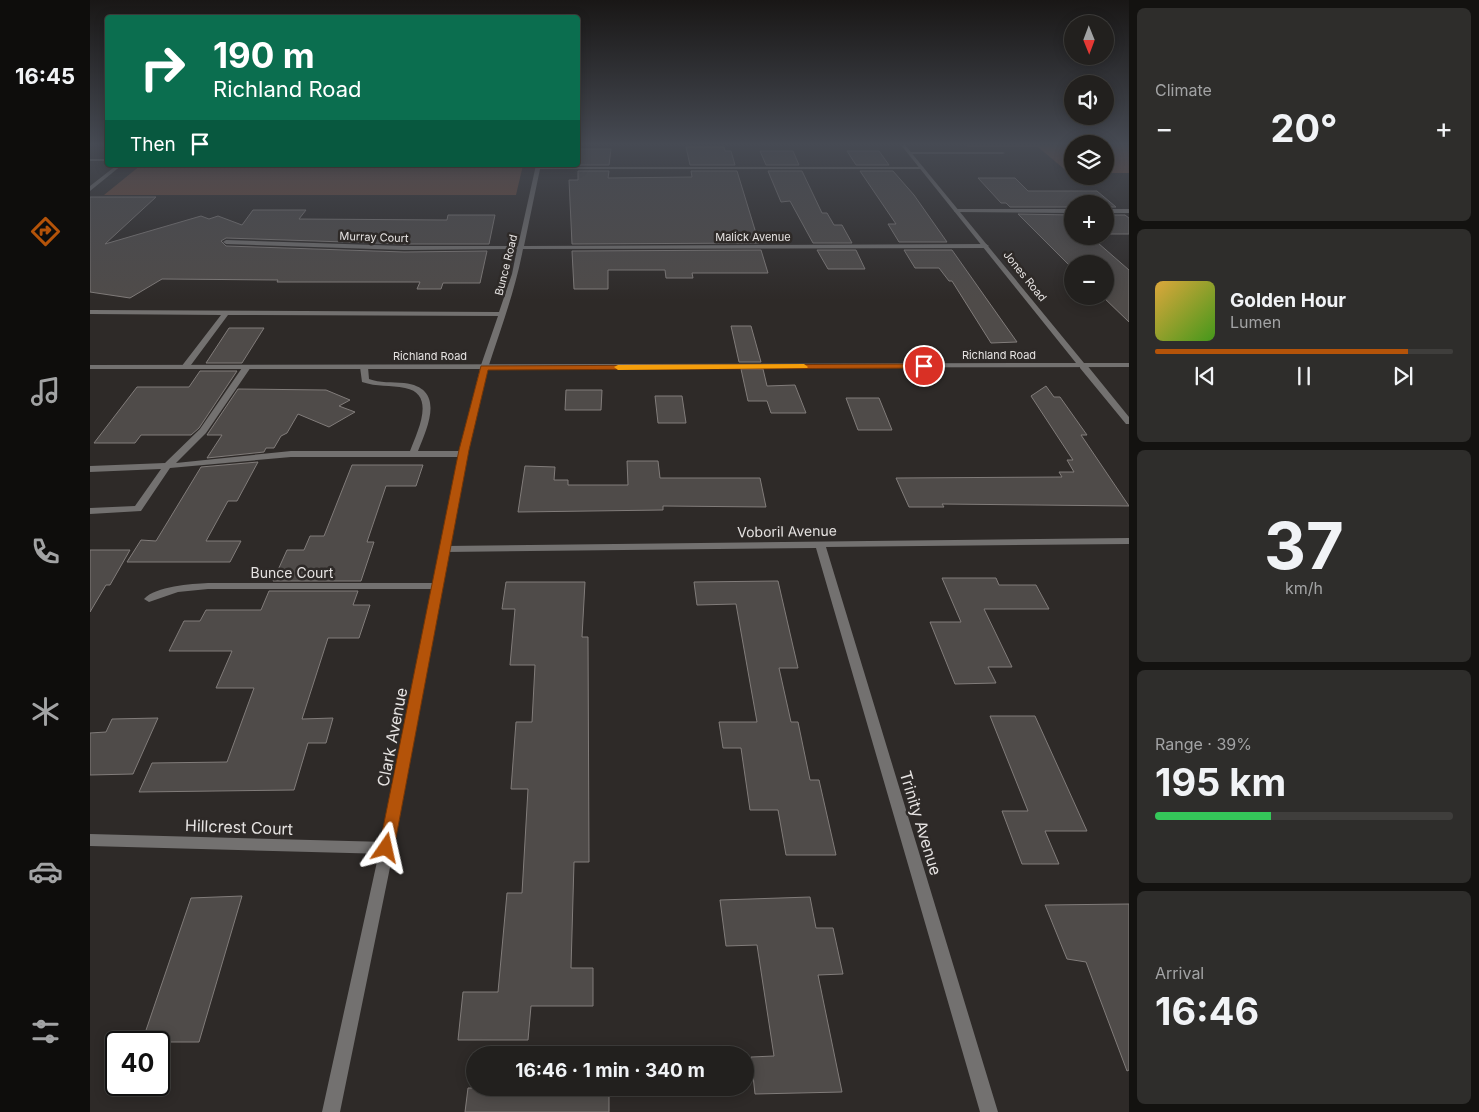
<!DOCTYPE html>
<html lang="en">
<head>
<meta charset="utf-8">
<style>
  body { margin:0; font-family:Inter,sans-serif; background:#2e2d2b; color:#f1f3f6; height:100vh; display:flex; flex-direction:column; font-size:19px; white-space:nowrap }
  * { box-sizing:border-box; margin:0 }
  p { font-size:16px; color:#a2a3a4 }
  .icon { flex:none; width:28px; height:28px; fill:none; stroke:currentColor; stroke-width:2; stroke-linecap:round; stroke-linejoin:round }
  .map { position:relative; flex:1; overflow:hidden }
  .sheet { display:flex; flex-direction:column; gap:8px; padding:8px; background:#131210; width:350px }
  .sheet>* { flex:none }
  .hud { position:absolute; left:15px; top:15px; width:475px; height:152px; border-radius:5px; box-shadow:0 2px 12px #0003,0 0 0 1px #3f3e3c; background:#0b6e4f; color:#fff; overflow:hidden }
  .needle { width:32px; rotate:179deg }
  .fabs { position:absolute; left:974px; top:15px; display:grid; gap:10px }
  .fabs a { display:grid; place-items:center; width:50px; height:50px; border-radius:50%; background:#22201e; box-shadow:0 2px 12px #0003,0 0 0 1px #3f3e3c; font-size:25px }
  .speed { position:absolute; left:15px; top:1031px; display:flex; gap:10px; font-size:25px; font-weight:700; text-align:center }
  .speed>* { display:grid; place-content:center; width:65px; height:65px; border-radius:50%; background:#22201e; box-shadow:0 2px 12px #0003,0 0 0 1px #3f3e3c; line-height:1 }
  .speed .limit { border:2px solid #111; border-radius:8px; background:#fff; color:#111 }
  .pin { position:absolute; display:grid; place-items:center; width:42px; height:42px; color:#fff; margin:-21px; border:2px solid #fff; border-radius:50%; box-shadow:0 1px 5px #0007 }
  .me { position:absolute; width:55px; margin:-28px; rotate:11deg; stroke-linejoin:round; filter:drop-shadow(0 0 4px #0008) }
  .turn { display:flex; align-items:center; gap:18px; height:105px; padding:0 25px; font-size:22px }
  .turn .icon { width:65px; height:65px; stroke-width:2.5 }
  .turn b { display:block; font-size:35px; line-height:42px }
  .then { display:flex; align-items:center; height:48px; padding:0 25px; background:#0003; gap:10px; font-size:19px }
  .big { font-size:38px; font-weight:700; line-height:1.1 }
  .sheet .tile { flex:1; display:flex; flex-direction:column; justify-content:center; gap:8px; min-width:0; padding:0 18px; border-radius:8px; background:#2e2d2b }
  .sheet .dial { align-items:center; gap:0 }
  .dial b { font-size:65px; line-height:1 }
  .song { display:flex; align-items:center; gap:15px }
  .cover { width:60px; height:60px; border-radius:8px; background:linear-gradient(135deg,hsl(40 70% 55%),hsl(100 70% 35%)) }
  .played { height:5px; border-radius:2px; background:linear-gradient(90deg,#b45309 85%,#3f3e3c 85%) }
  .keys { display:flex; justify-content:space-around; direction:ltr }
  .heat { display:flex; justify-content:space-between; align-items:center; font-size:28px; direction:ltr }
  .charge { height:8px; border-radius:4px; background:linear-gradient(90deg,#34c759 39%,#3f3e3c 0) }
  .trip { position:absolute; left:376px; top:1046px; width:288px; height:50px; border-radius:25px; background:#22201e; box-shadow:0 2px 12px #0003,0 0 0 1px #3f3e3c; font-weight:700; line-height:50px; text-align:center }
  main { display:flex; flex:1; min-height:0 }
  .menu { display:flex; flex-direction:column; width:90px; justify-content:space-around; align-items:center; background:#0e0d0c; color:#a2a3a4 }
  .menu .icon { width:35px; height:35px }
  .menu .current { color:#b45309 }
  .menu b { font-size:22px; color:#f1f3f6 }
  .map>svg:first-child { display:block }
  .green { fill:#724937 }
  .building { fill:#4f4b49; stroke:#817c7a }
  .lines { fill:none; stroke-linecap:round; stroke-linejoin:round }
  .service { fill:#737170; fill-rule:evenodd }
  .minor { fill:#737170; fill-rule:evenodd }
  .tertiary { fill:#737170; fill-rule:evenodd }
  .route { fill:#b45309; stroke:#753606 }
  .slow { fill:#f59e0b }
  .labels { text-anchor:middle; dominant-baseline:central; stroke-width:5; stroke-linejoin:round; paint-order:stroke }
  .far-street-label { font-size:11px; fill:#e6e3e2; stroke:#2e2a28 }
  .street-label { font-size:14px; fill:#e6e3e2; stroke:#2e2a28 }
  .near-street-label { font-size:16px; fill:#e6e3e2; stroke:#2e2a28 }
</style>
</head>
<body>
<main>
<nav class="menu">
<b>16:45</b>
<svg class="icon current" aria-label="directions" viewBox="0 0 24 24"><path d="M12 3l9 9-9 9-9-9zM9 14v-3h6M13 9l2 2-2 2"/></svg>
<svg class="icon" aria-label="music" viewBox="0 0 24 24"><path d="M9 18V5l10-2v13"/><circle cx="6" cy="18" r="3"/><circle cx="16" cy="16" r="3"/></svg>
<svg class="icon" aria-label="phone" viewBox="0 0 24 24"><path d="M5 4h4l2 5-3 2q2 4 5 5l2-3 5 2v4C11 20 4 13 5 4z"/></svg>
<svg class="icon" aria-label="climate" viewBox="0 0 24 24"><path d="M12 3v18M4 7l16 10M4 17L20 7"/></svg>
<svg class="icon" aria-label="car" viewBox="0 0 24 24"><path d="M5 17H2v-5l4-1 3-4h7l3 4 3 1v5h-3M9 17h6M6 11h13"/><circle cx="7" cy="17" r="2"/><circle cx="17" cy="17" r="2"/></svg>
<svg class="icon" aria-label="filters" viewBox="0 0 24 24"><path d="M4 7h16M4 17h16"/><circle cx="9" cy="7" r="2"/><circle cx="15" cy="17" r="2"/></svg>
</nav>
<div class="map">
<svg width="1039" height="1112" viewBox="0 0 1039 1112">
  <rect width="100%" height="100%" fill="#2e2a28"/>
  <path class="green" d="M876 145H982V173H979L948 147H878Z
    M1015 145H1039V173H1015Z
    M51 165H433L426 195H14Z"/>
  <path class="building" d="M596 147H634L635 151H641L645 165H600Z
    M488 149H521L519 165H488Z
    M670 151H703L709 165H676Z
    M757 151H789L799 165H766Z
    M488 171H519L518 178 602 177 601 171H647L669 243 482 244 479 180H488Z
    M678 171H712L732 213H737L744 225H752L762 243H723L700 201 691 202Z
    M770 171H803L824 195 857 242H809L798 224H806Z
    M888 178H925L938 191H1007L1026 207H1015V204H982V207H920L916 203H911Z
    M0 197H66L15 244 111 216 119 219 128 216 152 225 163 210H216L209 219 357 220 358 215H405L399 244H314L136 238 131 241 136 246 314 252 397 251 390 283H353L351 289H327L330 282H187L188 280 72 279 40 298 0 292Z
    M928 214 982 215V236H1000L1039 270V322L1012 296H1015V264H982V268Z
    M1015 215H1035L1039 218V234H1015Z
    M671 250 678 273H602L603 278H576L575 270H518V289H484L482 251Z
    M727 250H766L775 269H738Z
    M814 250H862L927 342 901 343 862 281H859L849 268H825Z
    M641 326H661L671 362H649Z
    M139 328H174L152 363H116Z
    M651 369H673L677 386 705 385 716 413H681L677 401H658Z
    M110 371H147L109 428 101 435H51L45 443H4L47 387H99Z
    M956 386 964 397H970L997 435H991L1039 506 852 504 854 507H819L806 478 972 477 969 472H984L977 460H983L941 396Z
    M148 389 236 390 260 400 249 406 265 412 239 427 208 414 197 433 191 436 184 448H176L174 452 117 458 132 435H117Z
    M476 390H512L511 410H475Z
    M565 396H592L596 423H568Z
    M756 398H789L802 430H768Z
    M537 461H568L570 478H670L676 507 573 506V510L428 512 435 466 465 467 464 480H478V485H538Z
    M168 462 147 501H138L116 541H151L140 562H37L51 540 66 541 111 467Z
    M262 465H333L326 486H296L277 542H284L271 581H183L197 550H214L220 536H234Z
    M0 550H40L20 585H16L0 612Z
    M852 578H906L909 585H946L959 609H894L922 667H898L906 683 865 684 840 622H871Z
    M688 581 708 668H689L701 722H708L720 780H729L746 855H696L688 810H660L651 748H633L629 722H667L646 604 607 605 604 582Z
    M416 582H495L492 637H498L499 862H484L481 968H503V1006H441L438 1040H368L373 992H408L417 893H432L438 789H421L426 722H442L445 665H420L425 609H412Z
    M179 591H268L263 605H280L269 638H238L212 719 243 718 236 743H218L204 790 49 792 62 763 137 762 164 688H126L142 651H79L94 621H110L116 610H171Z
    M900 716H945L997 831H955L969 864H932L912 811H938Z
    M68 718 43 774 0 775V733L16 732 22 719Z
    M152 896 109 1042H52L101 898Z
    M720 897 726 928H743L753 974 728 975 752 1092 665 1094 661 1057 684 1056 667 945 636 946 630 900Z
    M1039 904V1070L1037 1071 996 962 977 959 955 905Z
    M378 1088H519V1112H375Z"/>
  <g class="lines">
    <path class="service" d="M820 152H913L915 153 913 154H818Z
      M154 365H157L161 367 116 433 86 463 201 451H320C327 432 347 394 315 388 300 385 287 387 272 382L270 367 274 365 278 367 279 379C290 383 302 382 314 383 356 388 338 426 328 451H374L378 454 374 457H201L80 468 51 511 0 514V508L45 506 71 469 0 472V466L75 463 110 429Z"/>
    <path class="minor" d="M0 159H18V161H0Z
      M446 165H450V167H832L834 168 832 169H450L434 246 896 244 899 246 896 248 433 249C425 291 411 328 398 368L394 370 390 368 408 316 138 315 98 369H95L91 367 131 315 0 314V310L409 312 422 274 427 249 314 250 136 244 133 242 136 240 314 246H428Z
      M867 209H982V213L865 212 864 211Z
      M1015 209H1039V213H1015Z
      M990 364H996L1039 417V424H1036L990 368Z
      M1039 538V544L736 547 908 1112H890L726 548 355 552 350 549 355 546Z
      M118 583H348L353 586 348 589H118L88 592 59 602 54 599C66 586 101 584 118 583Z
      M0 834 297 842 302 844 304 848 302 852 297 854 0 846Z"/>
    <path class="tertiary" d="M811 145H815L994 363H1039V367L398 368 378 450 304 848 250 1112H232L290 848 370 450 390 369H0V365L986 363Z
      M27 165H32L0 191V186Z"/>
  </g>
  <linearGradient id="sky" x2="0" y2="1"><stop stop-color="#191716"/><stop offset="0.48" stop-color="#464a53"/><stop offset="1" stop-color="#464a53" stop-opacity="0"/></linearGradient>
  <rect width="1039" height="300" fill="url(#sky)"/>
  <path class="route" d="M834 364 838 366 837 368 398 370 379 450 304 848 302 853 296 855 291 853 289 848 369 450 391 366Z"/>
  <path class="slow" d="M714 364 718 367 717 368 528 370 524 367 528 365Z"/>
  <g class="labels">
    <g class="far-street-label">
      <text transform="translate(284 237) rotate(2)">Murray Court</text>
      <text x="663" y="237">Malick Avenue</text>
      <text transform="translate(416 265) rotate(-76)">Bunce Road</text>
      <text transform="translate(935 276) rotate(51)">Jones Road</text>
      <text x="909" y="355">Richland Road</text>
      <text x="340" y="356">Richland Road</text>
    </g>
    <g class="street-label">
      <text transform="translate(697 531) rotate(-1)">Voboril Avenue</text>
      <text x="202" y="572">Bunce Court</text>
    </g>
    <g class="near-street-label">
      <text transform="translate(302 737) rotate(-79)">Clark Avenue</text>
      <text transform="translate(831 823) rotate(73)">Trinity Avenue</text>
      <text transform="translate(149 827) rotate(2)">Hillcrest Court</text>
    </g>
  </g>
</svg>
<div class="fabs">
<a><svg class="needle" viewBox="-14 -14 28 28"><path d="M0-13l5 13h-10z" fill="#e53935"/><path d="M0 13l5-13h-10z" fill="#a2a3a4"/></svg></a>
<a><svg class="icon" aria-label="sound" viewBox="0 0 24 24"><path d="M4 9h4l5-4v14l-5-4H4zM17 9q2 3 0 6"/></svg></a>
<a><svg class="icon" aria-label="layers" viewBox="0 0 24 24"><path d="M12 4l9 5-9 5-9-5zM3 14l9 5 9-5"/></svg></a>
<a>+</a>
<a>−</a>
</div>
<div class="speed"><div class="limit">40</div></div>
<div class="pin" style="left:834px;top:366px;background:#d93025"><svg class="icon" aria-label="arrive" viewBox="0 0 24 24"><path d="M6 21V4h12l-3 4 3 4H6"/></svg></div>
<svg class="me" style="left:296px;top:848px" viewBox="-20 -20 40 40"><path d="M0-17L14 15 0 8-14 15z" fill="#b45309" stroke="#fff" stroke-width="4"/></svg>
<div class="trip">16:46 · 1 min · 340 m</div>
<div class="hud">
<div class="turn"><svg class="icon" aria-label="right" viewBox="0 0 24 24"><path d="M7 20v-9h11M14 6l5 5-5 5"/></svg><div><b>190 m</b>Richland Road</div></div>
<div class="then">Then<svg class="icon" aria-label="arrive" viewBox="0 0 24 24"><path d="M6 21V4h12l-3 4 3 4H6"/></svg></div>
</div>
</div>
<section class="sheet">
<div class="tile"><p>Climate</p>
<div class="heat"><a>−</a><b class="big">20°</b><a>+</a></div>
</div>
<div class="tile">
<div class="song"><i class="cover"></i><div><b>Golden Hour</b><p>Lumen</p></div></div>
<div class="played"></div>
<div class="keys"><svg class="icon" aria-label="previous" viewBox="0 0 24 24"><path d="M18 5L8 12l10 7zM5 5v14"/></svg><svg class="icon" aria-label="pause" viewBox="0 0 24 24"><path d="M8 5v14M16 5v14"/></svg><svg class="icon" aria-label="next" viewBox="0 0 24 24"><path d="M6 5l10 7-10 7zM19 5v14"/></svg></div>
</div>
<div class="tile dial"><b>37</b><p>km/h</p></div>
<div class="tile"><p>Range · 39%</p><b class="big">195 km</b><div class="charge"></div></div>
<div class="tile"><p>Arrival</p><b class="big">16:46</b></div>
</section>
</main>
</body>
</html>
